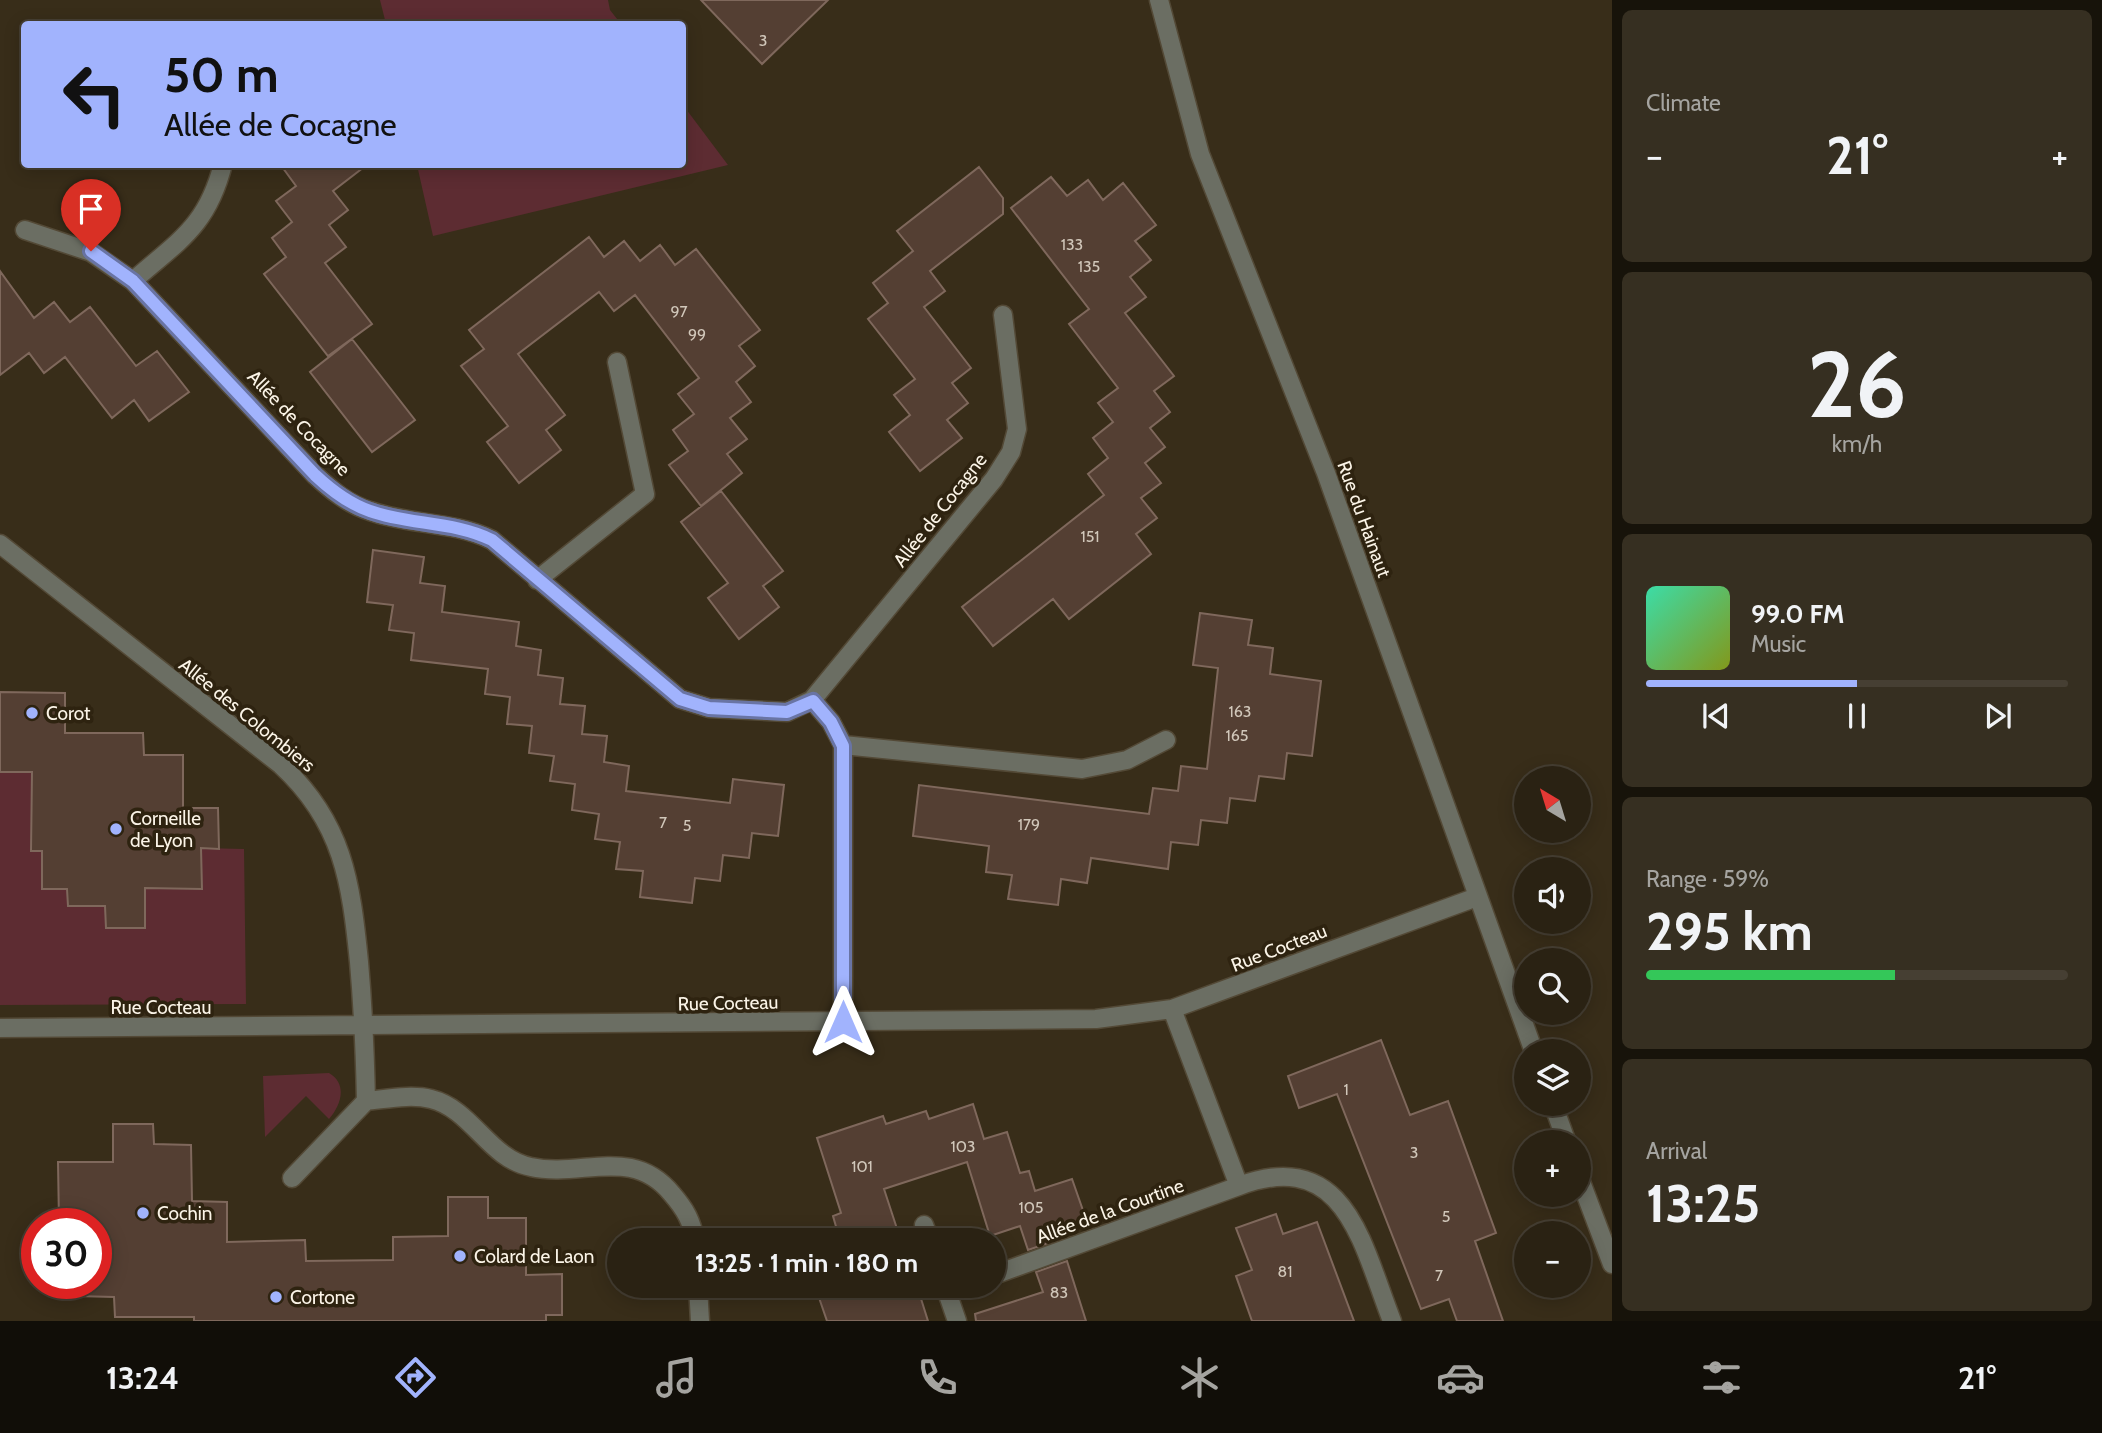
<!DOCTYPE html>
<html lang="en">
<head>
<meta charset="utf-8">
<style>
  body { margin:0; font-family:Cabin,sans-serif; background:#362f21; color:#f1f3f6; height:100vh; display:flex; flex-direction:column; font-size:26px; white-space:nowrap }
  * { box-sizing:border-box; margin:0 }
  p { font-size:23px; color:#a5a4a0 }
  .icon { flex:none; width:38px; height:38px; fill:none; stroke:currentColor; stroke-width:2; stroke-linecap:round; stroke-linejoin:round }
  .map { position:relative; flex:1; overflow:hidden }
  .side { display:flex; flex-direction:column; gap:10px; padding:10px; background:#17130a; width:490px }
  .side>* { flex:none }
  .banner { position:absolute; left:21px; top:21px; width:665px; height:147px; border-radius:7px; box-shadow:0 4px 18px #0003,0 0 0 2px #463f33; background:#a1b3fd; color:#111; overflow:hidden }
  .needle { width:46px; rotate:322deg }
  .fabs { position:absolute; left:1514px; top:766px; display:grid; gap:14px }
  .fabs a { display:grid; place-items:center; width:77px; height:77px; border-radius:50%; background:#2a2213; box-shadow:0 4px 18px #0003,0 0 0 2px #463f33; font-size:35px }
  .speed { position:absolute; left:21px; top:1208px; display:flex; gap:14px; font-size:35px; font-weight:700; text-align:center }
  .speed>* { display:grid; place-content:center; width:91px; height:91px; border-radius:50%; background:#2a2213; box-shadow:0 4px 18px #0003,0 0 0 2px #463f33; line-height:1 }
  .speed .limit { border:10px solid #d22; background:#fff; color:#111 }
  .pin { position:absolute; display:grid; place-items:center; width:60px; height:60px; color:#fff; margin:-72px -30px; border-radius:50% 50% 50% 0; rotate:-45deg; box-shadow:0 0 7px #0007 }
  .pin .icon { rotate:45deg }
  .me { position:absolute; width:77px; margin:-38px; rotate:0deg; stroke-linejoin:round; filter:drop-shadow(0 0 5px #0008) }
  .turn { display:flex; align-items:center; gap:24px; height:147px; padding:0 28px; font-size:32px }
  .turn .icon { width:91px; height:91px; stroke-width:2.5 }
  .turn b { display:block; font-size:49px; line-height:60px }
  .big { font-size:52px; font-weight:700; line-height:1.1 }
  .side .tile { flex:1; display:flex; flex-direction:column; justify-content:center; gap:10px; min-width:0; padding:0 24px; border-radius:10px; background:#362f21 }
  .side .dial { align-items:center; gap:0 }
  .dial b { font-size:91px; line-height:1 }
  .song { display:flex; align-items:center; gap:21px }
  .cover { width:84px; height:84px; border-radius:10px; background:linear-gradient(135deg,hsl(160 70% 55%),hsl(70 70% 35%)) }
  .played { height:7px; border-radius:4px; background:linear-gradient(90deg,#a1b3fd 50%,#463f33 50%) }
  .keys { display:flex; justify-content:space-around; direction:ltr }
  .heat { display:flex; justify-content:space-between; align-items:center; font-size:38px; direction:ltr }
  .charge { height:10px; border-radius:5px; background:linear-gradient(90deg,#34c759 59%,#463f33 0) }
  .trip { position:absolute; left:607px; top:1228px; width:399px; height:70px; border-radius:35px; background:#2a2213; box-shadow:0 4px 18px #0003,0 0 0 2px #463f33; font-weight:700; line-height:70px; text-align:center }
  .menu { display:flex; height:112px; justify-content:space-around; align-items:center; background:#110e08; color:#a5a4a0 }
  .menu .icon { width:49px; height:49px }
  .menu .active { color:#a1b3fd }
  .menu b { font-size:32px; color:#f1f3f6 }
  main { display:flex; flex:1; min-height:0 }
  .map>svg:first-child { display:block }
  .green { fill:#5d2c32 }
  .building { fill:#543f33; stroke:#7f685c; stroke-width:2 }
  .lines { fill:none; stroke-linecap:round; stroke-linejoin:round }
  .minor-casing { stroke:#534936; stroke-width:21 }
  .minor { stroke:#6b6e63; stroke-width:18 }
  .route-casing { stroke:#6974a4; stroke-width:18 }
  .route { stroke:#a1b3fd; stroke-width:12 }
  .poi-dot { fill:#a1b3fd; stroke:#2e2310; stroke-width:2.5 }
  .labels { text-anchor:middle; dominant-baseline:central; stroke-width:7; stroke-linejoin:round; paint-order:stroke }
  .number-label { font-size:16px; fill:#d1c7ba }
  .street-label { font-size:19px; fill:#fbf4e7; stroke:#2e2310 }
  .poi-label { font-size:19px; fill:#fbf4e7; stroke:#2e2310; text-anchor:start }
</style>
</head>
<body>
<main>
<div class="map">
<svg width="1612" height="1321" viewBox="0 0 1612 1321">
  <rect width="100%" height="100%" fill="#382d19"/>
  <path class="green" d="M380 0H608L610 10 621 24H386Z
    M683 105 728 165 433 236 417 165 682 164Z
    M0 772H48L32 851H42V888L67 889 68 906H105L106 928H145V888L202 889 201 848 244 849 246 1004 0 1005Z
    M329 1073C348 1084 341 1105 329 1119L306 1096 265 1137 263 1076Z"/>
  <path class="building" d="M701 0H828L762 64Z
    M280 164H368L333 191 348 210 329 225 346 247 325 263 372 324 328 356 264 274 286 257 272 238 292 222 276 201 296 186Z
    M979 167 1003 198V214L930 271 945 291 924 307 971 368 952 383 968 403 947 420 962 438 920 471 889 432 910 415 894 395 915 379 868 319 888 303 873 283 913 251 897 231Z
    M1051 177 1067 196 1088 180 1103 200 1123 183 1156 225 1135 241 1151 260 1130 277 1146 297 1125 313 1174 376 1154 391 1170 412 1150 428 1165 447 1145 463 1161 483 1141 498 1157 518 1136 534 1151 554 1069 619 1053 599 993 646 962 607 1104 495 1088 474 1108 458 1093 438 1113 422 1098 403 1118 388 1069 324 1089 309 1011 208Z
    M589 237 604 257 624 241 640 261 660 245 675 265 696 249 760 330 739 346 755 366 736 382 751 402 730 418 747 439 727 454 742 473 701 506 669 465 688 451 673 430 694 414 678 394 699 378 635 295 614 311 599 292 518 354 565 415 546 430 561 450 519 483 487 442 508 426 461 366 484 349 469 330Z
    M0 271 34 318 54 302 70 322 90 307 136 366 157 351 189 392 149 421 134 400 112 418 65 357 44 373 29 353 0 375Z
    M352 339 415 420 372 452 310 372Z
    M721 491 783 571 763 586 779 607 739 639 708 598 728 583 681 522Z
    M373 550 424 557 420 583 445 586 442 612 519 622 516 646 541 650 538 675 563 678 560 704 585 706 582 734 607 736 604 762 629 766 626 791 730 803 733 779 784 785 778 836 752 833 749 858 723 855 720 881 695 878 692 903 640 897 643 871 616 869 620 842 595 839 599 814 572 810 575 784 550 781 554 756 529 753 532 726 507 724 510 697 485 694 488 669 411 660 414 633 389 630 393 605 367 602Z
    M1200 613 1252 620 1248 645 1273 648 1270 674 1321 681 1312 756 1287 753 1284 779 1259 776 1255 801 1230 798 1227 823 1201 820 1198 845 1171 842 1168 869 1091 858 1087 883 1061 879 1058 905 1008 899 1012 875 986 872 989 846 913 836 919 785 1149 814 1153 788 1178 791 1181 766 1207 769 1218 668 1193 665Z
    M0 692 65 693V733H143L144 755H183V808H218L219 849 201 848 202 889 145 888V928H106L105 906H68L67 889H42V851H31L32 772H0Z
    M1381 1040 1410 1115 1448 1101 1496 1233 1475 1241 1503 1321H1457L1449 1299 1421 1309 1337 1094 1299 1108 1288 1076Z
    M973 1104 984 1139 1007 1132 1020 1173 1029 1171 1035 1191 1072 1179 1087 1222 1058 1232 1060 1239 1028 1250 1020 1226 990 1236 967 1162 884 1189 901 1241H829L839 1237 833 1216 841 1213 817 1138 883 1116 886 1124 926 1111 929 1119Z
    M113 1124H153L154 1144 191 1145 192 1201 227 1202V1242L305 1240 306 1261 393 1260V1237L448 1236V1197H488V1218H526V1275L562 1274V1315H546V1321H194V1317H115L114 1297 76 1296V1283H96V1223H59L58 1162H113Z
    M1276 1214 1283 1234 1317 1222 1354 1321H1252L1236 1276 1252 1270 1236 1228Z
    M1067 1261 1086 1321H976L975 1314 1043 1292 1036 1272Z
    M815 1286H917L928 1321H827Z"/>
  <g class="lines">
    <defs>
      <path id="minor" d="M1159 0 1200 154 1326 473 1534 1052
        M25 230 91 252 133 281 315 475C331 490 348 504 370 511 409 525 454 521 492 540L680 699 709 708 787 712 812 700 831 722 843 745V1022
        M133 281C178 241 207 227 223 164
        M0 544 281 765C343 822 351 882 359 962 363 1008 365 1054 366 1101 387 1099 411 1094 431 1099 472 1109 489 1159 531 1167 582 1178 632 1145 672 1194 685 1209 692 1221 695 1241
        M537 580 645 494 617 362
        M812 700 994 479 1011 452 1017 429 1003 315
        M843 745 1082 769 1127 760 1166 740
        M1172 1009 1239 1186C1346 1146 1362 1245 1392 1321
        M0 1028 1096 1019 1172 1009 1477 897
        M1553 1104 1567 1143
        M1578 1174 1612 1264
        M292 1178 366 1101
        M924 1225 930 1241
        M994 1275 1239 1186
        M698 1286 700 1321
        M957 1321 947 1292 963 1286"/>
    </defs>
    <use href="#minor" class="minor-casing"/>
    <use href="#minor" class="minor"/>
  </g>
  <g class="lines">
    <defs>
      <path id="route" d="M91 251 133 281 315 475C331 490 349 504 370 511 409 525 454 521 492 540L680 699 709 708 787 712 813 701 831 722 843 746V1022"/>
    </defs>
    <use href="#route" class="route-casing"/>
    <use href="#route" class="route"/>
  </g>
  <g class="poi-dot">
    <circle cx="32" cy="713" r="7"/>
    <circle cx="116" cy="829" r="7"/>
    <circle cx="143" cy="1213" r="7"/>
    <circle cx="460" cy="1256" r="7"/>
    <circle cx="276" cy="1297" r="7"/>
  </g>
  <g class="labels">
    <g class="number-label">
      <text x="763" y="40">3</text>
      <text x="1072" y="244">133</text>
      <text x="1089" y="266">135</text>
      <text x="679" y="311">97</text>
      <text x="697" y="334">99</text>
      <text x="1090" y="536">151</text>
      <text x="1240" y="711">163</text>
      <text x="1237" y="735">165</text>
      <text x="663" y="822">7</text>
      <text x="1029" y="824">179</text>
      <text x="687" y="825">5</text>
      <text x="1346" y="1089">1</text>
      <text x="963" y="1146">103</text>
      <text x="1414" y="1152">3</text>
      <text x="862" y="1166">101</text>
      <text x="1031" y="1207">105</text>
      <text x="1446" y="1216">5</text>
      <text x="1285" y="1271">81</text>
      <text x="1439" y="1275">7</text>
      <text x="1059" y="1292">83</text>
    </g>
    <g class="street-label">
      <text transform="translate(299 423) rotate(46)">Allée de Cocagne</text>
      <text transform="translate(940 510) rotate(-52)">Allée de Cocagne</text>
      <text transform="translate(1364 519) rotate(70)">Rue du Hainaut</text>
      <text transform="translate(247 715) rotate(39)">Allée des Colombiers</text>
      <text transform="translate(1279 948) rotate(-21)">Rue Cocteau</text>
      <text transform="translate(728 1003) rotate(-1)">Rue Cocteau</text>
      <text x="161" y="1007">Rue Cocteau</text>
      <text transform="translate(1110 1211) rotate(-20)">Allée de la Courtine</text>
    </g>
    <g class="poi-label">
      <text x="46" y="713">Corot</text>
      <text x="130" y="818">Corneille<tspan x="130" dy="22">de Lyon</tspan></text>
      <text x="157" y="1213">Cochin</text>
      <text x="474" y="1256">Colard de Laon</text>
      <text x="290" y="1297">Cortone</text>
    </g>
  </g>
</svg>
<div class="fabs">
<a><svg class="needle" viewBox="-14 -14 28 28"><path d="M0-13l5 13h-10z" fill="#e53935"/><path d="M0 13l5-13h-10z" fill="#a5a4a0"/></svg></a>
<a><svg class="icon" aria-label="sound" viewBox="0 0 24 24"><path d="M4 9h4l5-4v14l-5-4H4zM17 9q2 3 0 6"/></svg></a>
<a><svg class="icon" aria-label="search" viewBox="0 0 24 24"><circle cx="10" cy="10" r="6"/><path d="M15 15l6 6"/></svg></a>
<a><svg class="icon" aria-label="layers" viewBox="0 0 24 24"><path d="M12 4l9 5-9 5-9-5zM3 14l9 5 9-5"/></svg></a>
<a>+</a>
<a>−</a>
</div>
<div class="speed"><div class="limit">30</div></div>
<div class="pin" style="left:91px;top:251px;background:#d93025"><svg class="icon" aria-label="arrive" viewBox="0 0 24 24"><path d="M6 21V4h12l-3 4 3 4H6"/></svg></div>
<svg class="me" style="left:843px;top:1022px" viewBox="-20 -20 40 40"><path d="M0-17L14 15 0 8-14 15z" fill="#a1b3fd" stroke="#fff" stroke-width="4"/></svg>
<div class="trip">13:25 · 1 min · 180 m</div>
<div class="banner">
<div class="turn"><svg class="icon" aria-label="left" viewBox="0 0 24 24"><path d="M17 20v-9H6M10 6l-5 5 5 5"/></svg><div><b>50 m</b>Allée de Cocagne</div></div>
</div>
</div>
<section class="side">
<div class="tile"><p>Climate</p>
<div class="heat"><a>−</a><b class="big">21°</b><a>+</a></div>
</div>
<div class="tile dial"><b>26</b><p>km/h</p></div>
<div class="tile">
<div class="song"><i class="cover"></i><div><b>99.0 FM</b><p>Music</p></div></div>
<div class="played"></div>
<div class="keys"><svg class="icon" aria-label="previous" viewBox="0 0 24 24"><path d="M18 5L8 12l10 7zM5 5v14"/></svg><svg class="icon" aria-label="pause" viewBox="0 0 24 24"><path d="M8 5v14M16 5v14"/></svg><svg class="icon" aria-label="next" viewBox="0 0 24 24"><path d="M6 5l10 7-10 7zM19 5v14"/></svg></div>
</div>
<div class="tile"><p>Range · 59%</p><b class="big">295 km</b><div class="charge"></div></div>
<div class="tile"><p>Arrival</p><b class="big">13:25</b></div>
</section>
</main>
<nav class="menu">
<b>13:24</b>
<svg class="icon active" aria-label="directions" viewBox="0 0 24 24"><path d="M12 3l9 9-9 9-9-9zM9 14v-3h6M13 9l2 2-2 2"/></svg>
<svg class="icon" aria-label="music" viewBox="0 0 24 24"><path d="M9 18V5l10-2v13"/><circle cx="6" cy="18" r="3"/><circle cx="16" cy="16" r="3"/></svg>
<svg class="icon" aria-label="phone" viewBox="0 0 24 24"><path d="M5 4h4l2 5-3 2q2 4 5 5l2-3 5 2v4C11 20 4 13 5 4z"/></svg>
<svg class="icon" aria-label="climate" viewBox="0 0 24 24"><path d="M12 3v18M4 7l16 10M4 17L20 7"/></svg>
<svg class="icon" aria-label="car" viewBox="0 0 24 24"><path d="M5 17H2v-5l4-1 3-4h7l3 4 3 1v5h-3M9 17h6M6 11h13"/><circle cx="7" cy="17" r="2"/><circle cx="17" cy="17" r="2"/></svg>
<svg class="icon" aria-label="filters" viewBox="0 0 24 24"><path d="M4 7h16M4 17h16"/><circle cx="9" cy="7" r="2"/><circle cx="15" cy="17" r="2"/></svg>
<b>21°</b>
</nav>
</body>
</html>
